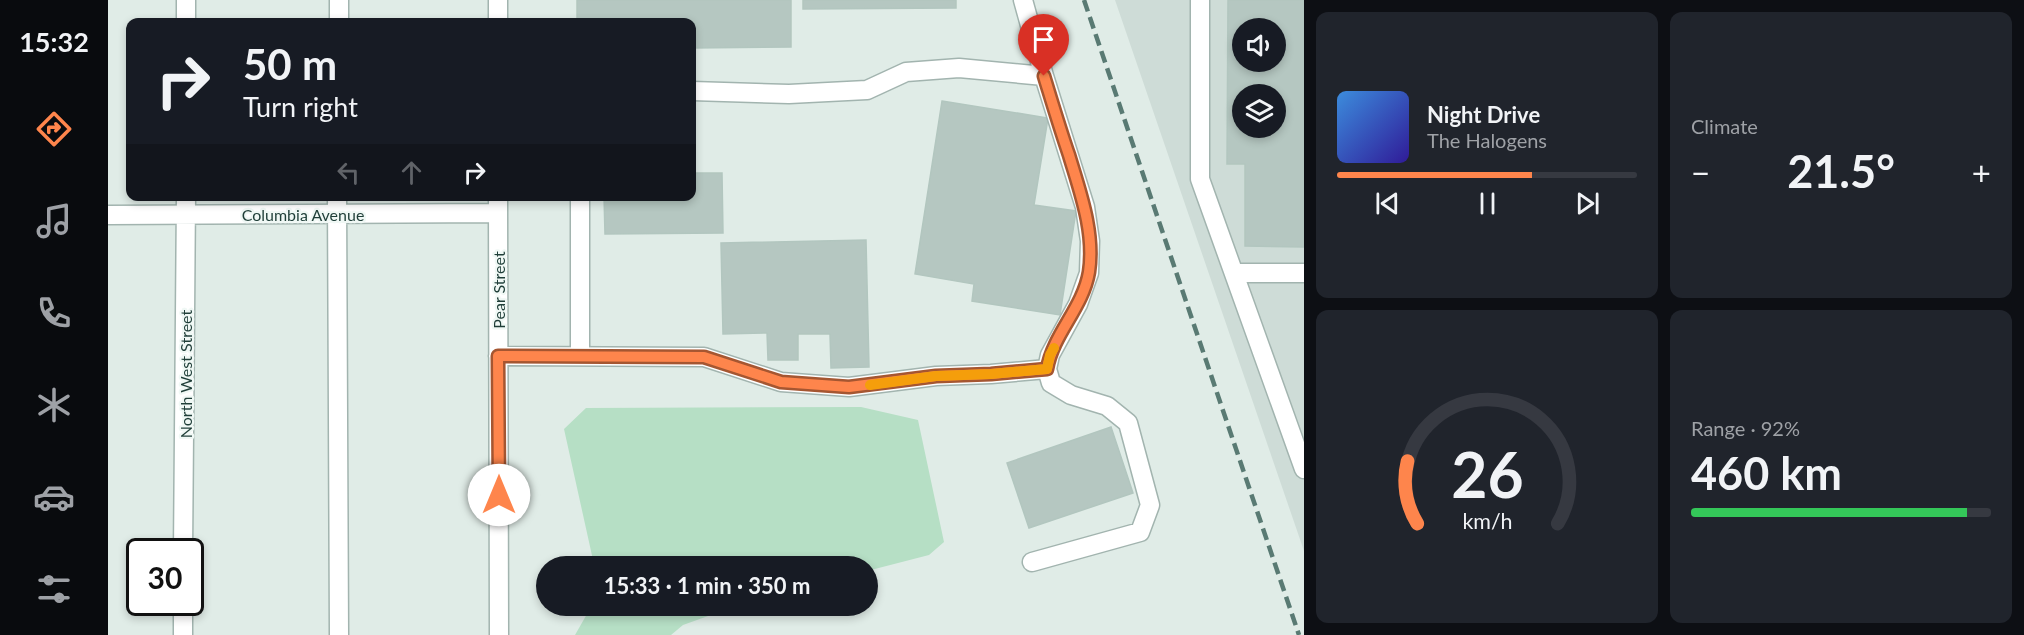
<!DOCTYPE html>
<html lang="en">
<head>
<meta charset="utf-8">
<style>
  body { margin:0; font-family:Lato,sans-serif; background:#20242c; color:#f1f3f6; height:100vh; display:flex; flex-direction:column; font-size:22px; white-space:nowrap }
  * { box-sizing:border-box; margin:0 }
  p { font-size:20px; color:#9ea1a6 }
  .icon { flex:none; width:33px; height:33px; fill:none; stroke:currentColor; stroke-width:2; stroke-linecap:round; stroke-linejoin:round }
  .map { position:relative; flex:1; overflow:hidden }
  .sheet { display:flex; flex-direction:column; gap:12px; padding:12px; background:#0d0f14; width:720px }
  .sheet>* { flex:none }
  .hud { position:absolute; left:18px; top:18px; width:570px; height:183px; border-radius:12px; box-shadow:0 3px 9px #0003; background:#171b24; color:#f1f3f6; overflow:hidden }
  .tools { position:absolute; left:1124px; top:18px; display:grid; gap:12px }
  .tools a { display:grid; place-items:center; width:54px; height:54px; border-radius:50%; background:#171b24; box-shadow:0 3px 9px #0003; font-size:30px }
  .speed { position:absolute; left:18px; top:538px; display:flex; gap:12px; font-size:30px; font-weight:700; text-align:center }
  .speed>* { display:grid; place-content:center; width:78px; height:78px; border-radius:50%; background:#171b24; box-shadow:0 3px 9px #0003; line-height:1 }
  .speed .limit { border:3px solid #111; border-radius:9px; background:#fff; color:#111 }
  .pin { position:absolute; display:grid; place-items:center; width:51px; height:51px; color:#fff; margin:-62px -26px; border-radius:50% 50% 50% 0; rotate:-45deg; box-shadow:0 0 6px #0007 }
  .pin .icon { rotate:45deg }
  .me { position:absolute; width:66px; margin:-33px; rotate:0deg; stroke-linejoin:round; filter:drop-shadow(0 0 4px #0008) }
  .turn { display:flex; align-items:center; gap:21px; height:126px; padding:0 18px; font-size:27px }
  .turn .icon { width:78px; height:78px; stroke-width:2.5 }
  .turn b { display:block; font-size:42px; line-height:51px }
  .lanes { display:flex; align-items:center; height:57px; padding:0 18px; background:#0003; justify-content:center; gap:30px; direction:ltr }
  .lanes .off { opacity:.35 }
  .big { font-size:45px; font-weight:700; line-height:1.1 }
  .sheet .widget { flex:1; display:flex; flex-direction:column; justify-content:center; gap:9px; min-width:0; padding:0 21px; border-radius:12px; background:#20242c }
  .sheet .dial { align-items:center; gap:0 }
  .dial svg { height:156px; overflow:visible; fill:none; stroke:#363941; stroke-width:7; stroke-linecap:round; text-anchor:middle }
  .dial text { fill:#f1f3f6; stroke:none }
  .song { display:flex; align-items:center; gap:18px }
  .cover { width:72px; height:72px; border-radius:9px; background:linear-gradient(135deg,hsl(210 70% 55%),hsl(250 70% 35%)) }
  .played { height:6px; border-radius:3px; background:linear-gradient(90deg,#fe854c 65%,#363941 65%) }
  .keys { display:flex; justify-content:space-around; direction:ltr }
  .heat { display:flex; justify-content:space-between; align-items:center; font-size:33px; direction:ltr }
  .charge { height:9px; border-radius:4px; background:linear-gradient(90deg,#34c759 92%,#363941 0) }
  .sheet .tiles { flex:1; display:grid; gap:12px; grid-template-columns:repeat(2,1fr) }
  .trip { position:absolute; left:428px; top:556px; width:342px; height:60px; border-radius:30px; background:#171b24; box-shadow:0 3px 9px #0003; font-weight:700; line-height:60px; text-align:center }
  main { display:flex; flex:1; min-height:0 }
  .tab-bar { display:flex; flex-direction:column; width:108px; justify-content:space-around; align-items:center; background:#090b0e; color:#9ea1a6 }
  .tab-bar .icon { width:42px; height:42px }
  .tab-bar .on { color:#fe854c }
  .tab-bar b { font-size:27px; color:#f1f3f6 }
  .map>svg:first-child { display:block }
  .built { fill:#cedcd7; fill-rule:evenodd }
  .green { fill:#b6dfc5 }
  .building { fill:#b5c7c1; stroke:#b2c6bf; stroke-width:1.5; fill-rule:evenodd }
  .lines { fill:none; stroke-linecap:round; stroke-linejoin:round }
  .minor-casing { stroke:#a2b4af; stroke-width:21 }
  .minor { stroke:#fff; stroke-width:18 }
  .rail { stroke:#597a73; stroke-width:4.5; stroke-dasharray:12 6; stroke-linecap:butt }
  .route-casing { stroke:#a55631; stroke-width:15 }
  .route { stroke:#fe854c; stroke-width:10 }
  .slow { stroke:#f59e0b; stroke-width:10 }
  .labels { text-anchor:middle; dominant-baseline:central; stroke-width:4.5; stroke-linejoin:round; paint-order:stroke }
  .street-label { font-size:16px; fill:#1f3e38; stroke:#f0f8f5 }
</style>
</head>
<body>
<main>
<nav class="tab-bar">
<b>15:32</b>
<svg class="icon on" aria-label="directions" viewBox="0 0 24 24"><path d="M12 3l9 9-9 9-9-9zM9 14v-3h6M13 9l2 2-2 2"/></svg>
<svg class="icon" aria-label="music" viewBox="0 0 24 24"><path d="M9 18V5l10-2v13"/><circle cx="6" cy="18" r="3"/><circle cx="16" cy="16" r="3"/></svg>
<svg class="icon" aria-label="phone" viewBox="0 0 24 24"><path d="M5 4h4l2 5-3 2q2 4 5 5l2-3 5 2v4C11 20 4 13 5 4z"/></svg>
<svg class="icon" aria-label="climate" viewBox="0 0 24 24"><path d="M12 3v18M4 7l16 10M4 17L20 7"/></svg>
<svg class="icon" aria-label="car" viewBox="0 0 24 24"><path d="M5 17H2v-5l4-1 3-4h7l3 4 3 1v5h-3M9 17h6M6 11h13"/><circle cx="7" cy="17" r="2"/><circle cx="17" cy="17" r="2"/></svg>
<svg class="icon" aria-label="filters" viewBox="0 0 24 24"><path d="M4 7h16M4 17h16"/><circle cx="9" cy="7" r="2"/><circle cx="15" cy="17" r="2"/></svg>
</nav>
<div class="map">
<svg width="1196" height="635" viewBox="0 0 1196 635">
  <rect width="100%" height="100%" fill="#e0ece7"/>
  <path class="built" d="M1007 0H1196V551ZM1134 28H1167V62H1134ZM1134 94H1167V128H1134Z"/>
  <path class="green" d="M753 407 810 420 836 542 821 555 759 571V567H484L485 560 456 429 478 408Z
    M480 606H628L575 625 563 635H467L479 614Z"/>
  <path class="building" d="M469 0H683V47L584 48V22H469Z
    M695 0H848V8L695 9Z
    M1120 0H1196V247L1137 246V164H1119ZM1134 28H1167V62H1134ZM1134 94H1167V128H1134Z
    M834 101 940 118 926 205 968 211 952 315 864 301 866 284 807 274Z
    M584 173H614L615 233 497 234 496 196H584Z
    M758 240 761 367 723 368 722 334H690V360H660L659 333 615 334 613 243Z
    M1003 427 1025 493 921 528 899 463Z"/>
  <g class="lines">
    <defs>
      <path id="minor" d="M78 0V22
        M390 0V22
        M915 0 936 76 977 207 982 241 981 273 970 304 942 355 939 369 943 383 963 395 999 406 1020 423 1042 505 1032 532 924 562
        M1092 0V179L1196 469
        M231 22V0
        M584 91 681 94 759 90 798 72 851 68 936 76
        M229 196 231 635
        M390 196 391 635
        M0 215 390 213
        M1126 273H1196
        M390 356 596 357 673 382 741 387 828 376 883 374 939 369
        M472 356V196
        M75 552 78 196
        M75 635V603"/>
    </defs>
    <use href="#minor" class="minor-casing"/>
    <use href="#minor" class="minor"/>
    <path class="rail" d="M976 0 1191 635"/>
  </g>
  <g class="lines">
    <defs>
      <path id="route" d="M391 495 390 356 596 357 673 382 741 387 828 376 883 374 939 369C945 334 975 308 981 272 987 232 972 192 961 155 952 129 944 102 936 76"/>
    </defs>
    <use href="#route" class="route-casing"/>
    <use href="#route" class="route"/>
    <path class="slow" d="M762 385 828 376 883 374 939 369 942 355 946 348"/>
  </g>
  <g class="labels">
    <g class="street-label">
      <text x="195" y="214">Columbia Avenue</text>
      <text transform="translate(390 290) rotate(-90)">Pear Street</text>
      <text transform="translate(77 374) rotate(-90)">North West Street</text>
    </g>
  </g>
</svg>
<div class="tools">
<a><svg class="icon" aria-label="sound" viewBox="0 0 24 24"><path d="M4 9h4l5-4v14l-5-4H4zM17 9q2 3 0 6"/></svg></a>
<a><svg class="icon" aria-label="layers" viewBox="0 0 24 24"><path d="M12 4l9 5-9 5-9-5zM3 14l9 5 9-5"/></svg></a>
</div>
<div class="speed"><div class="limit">30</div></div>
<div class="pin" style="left:936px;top:76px;background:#d93025"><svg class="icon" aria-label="arrive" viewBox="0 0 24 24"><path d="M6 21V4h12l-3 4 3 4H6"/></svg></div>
<svg class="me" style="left:391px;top:495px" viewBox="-20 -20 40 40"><circle r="19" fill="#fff"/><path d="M0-13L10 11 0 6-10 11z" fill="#fe854c"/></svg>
<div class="trip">15:33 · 1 min · 350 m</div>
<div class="hud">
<div class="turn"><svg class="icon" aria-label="right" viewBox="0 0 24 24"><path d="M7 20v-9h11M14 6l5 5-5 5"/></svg><div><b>50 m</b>Turn right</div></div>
<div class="lanes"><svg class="icon off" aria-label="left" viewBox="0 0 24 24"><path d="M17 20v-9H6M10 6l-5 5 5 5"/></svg><svg class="icon off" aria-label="ahead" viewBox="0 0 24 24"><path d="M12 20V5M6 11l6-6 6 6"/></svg><svg class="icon" aria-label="right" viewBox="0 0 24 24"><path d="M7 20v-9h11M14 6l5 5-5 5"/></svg></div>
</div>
</div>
<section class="sheet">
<div class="tiles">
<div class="widget">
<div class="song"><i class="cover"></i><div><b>Night Drive</b><p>The Halogens</p></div></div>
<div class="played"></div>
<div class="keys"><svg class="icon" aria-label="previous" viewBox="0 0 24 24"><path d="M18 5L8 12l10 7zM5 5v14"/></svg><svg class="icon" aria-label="pause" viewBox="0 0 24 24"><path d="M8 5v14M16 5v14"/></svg><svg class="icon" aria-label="next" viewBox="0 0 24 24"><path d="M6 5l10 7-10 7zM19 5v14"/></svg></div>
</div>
<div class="widget"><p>Climate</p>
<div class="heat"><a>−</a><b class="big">21.5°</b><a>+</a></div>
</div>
<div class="widget dial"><svg viewBox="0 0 100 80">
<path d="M14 69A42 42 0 1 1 86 69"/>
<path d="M14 69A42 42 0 0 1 9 37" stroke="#fe854c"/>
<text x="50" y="56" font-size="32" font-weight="700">26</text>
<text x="50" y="72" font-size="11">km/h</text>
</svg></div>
<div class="widget"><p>Range · 92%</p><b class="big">460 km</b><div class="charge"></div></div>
</div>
</section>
</main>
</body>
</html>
